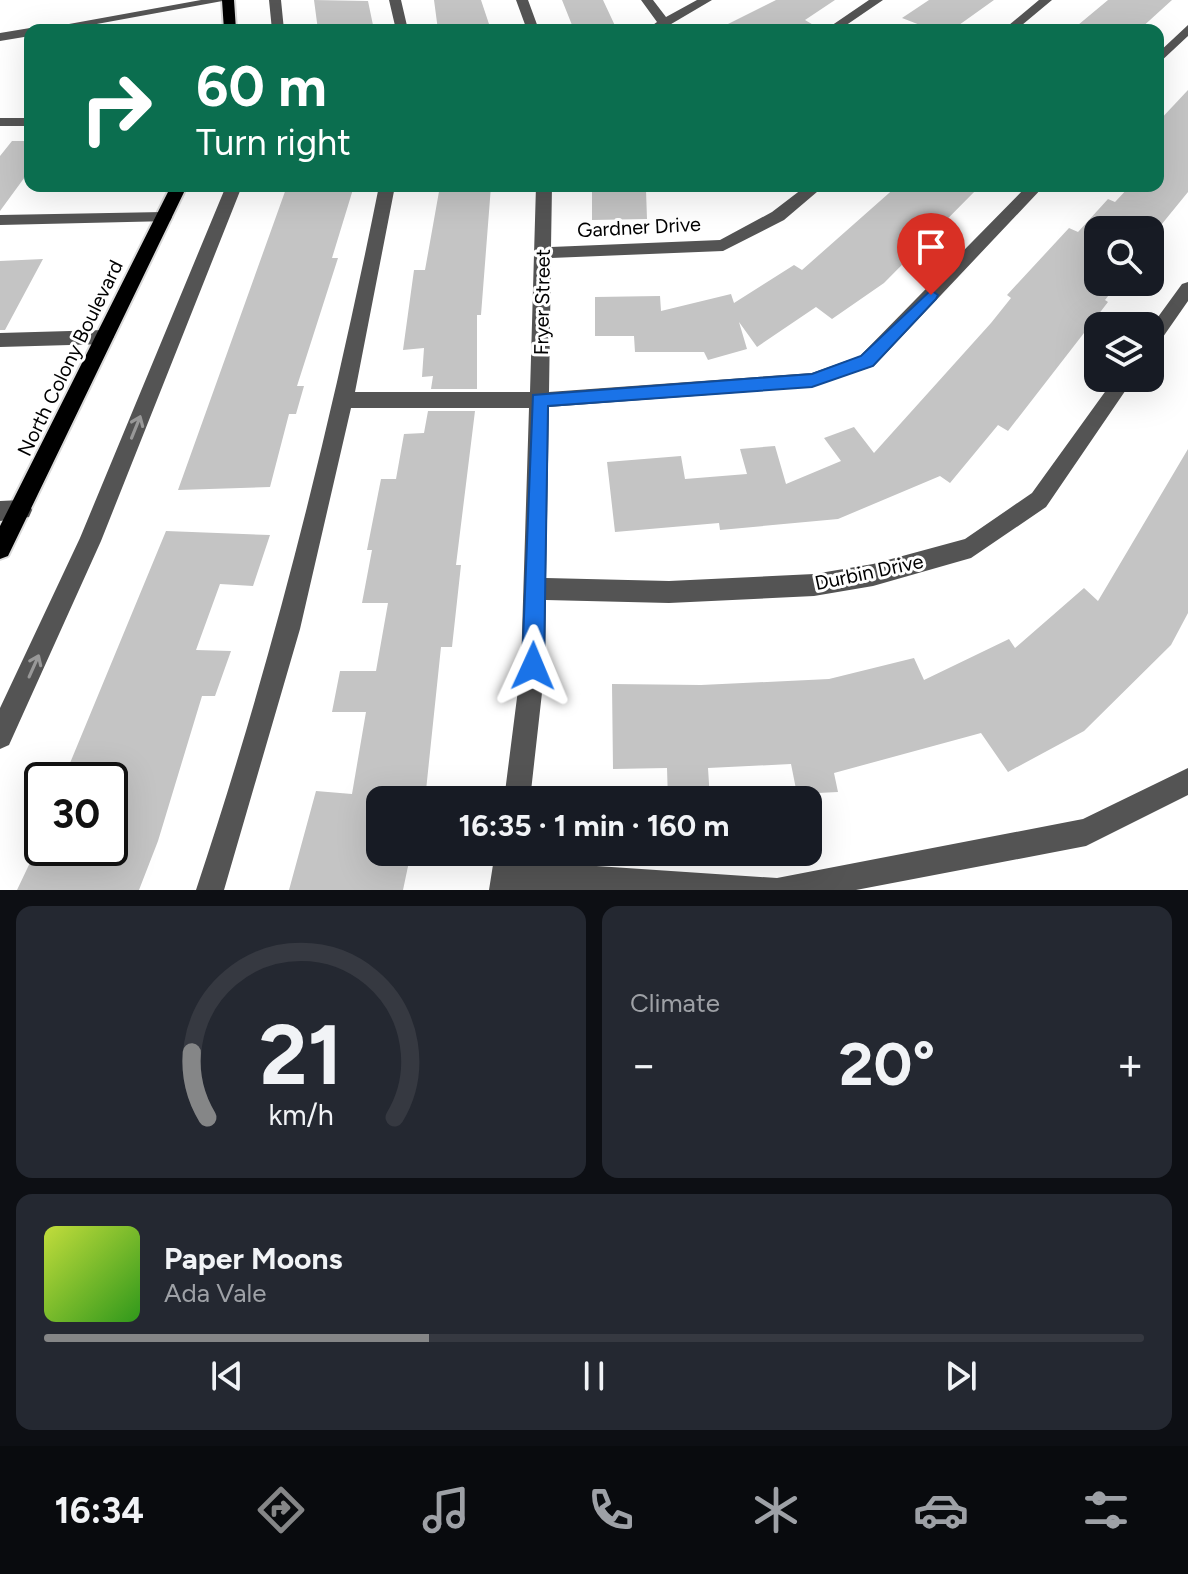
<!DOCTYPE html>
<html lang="en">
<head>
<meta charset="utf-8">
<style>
  body { margin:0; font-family:Figtree,sans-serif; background:#242831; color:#f1f3f6; height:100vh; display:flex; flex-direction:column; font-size:30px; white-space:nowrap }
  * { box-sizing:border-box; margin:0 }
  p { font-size:26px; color:#9ea1a6 }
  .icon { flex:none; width:44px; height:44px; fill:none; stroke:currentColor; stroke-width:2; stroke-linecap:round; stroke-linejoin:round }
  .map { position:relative; height:890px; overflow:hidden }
  .side { display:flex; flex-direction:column; gap:16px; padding:16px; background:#0d0f14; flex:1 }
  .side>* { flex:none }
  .guide { position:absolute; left:24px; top:24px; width:1140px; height:168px; border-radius:16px; box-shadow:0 8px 32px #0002; background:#0b6e4f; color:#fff; overflow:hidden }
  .buttons { position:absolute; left:1084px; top:216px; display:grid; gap:16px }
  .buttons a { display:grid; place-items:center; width:80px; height:80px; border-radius:16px; background:#171b24; box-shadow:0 8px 32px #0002; font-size:40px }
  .speed { position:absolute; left:24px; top:762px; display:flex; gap:16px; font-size:40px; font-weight:700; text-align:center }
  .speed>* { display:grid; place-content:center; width:104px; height:104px; border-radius:50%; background:#171b24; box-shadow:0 8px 32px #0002; line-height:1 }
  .speed .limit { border:4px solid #111; border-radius:12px; background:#fff; color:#111 }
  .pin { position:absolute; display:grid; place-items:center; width:68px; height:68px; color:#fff; margin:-82px -34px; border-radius:50% 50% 50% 0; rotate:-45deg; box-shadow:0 0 8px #0007 }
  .pin .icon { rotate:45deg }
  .me { position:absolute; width:88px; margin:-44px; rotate:1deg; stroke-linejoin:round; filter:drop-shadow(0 0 6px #0008) }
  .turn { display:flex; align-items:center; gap:28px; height:168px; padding:0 40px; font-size:36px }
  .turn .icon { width:104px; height:104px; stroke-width:2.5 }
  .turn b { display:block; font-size:56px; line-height:68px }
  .big { font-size:60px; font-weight:700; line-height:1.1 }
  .side .widget { flex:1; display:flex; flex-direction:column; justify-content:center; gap:12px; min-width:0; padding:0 28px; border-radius:16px; background:#242831 }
  .side .dial { align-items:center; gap:0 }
  .dial svg { height:208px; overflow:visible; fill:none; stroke:#363941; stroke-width:7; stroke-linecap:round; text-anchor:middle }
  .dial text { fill:#f1f3f6; stroke:none }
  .song { display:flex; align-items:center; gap:24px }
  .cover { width:96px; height:96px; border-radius:12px; background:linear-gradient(135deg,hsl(70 70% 55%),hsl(110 70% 35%)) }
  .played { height:8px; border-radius:4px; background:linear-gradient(90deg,#858687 35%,#363941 35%) }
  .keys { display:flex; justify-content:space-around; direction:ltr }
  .heat { display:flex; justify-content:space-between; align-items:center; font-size:44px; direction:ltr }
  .side .tiles { flex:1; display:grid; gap:16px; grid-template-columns:1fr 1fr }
  .widget:last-child { grid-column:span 2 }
  .trip { position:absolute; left:366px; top:786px; width:456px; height:80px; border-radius:16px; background:#171b24; box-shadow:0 8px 32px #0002; font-weight:700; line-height:80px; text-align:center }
  .menu { display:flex; height:128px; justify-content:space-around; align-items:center; background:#090b0e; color:#9ea1a6 }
  .menu .icon { width:56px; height:56px }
  .menu .selected { color:#858687 }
  .menu b { font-size:36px; color:#f1f3f6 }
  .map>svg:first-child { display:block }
  .building { fill:#c4c4c4 }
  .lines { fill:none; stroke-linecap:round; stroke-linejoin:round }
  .major-casing { stroke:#dbdbdb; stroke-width:4 }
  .minor { fill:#545454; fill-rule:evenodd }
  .major { fill:#000; fill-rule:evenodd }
  .oneway { stroke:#989898 }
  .route { fill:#1a73e8; stroke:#114b97; stroke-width:2 }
  .labels { text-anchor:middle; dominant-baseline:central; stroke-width:6; stroke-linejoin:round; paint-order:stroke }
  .street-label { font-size:20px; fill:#000; stroke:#fff }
</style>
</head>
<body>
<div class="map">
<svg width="1188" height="890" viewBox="0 0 1188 890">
  <rect width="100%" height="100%" fill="#fff"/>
  <path class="building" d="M314 0 368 1 374 30H318Z
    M434 0H481L491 30H438Z
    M562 0H603L617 30H574Z
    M776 0H835L805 20 822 30H716Z
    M929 0H994L952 30H933L902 18Z
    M1108 0H1172L1139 30H1072Z
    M1188 90V192L1157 230H1098V282H1119L1105 300 1108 302 1008 431 998 425 950 483 940 476 838 519 720 530 719 523 615 532 607 462 681 456 685 479 747 474 740 449 775 446 786 484 841 461 824 438 854 427 874 453 991 323 1011 298 1007 295 1069 228 1078 232 1108 199 1115 202 1130 186H1158V122Z
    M12 141H30V170L0 211V156Z
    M287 186H354L332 258H338L297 386H304L296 414H289L270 487 178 490Z
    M440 186H491L481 315H477V389H431L433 376 422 377 424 348 403 350 414 270H425Z
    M897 186H980L884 283 832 319 816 307 757 347 739 322 747 349 708 360 704 352H635L634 336H595V297L660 296 661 311 731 294 734 303 794 265 802 270Z
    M592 190H646L647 219 592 220Z
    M43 259 5 330H0V261Z
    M428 411H475L456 565H461L452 647H441L425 800H380V852H411L403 890H289L316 791 352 794 366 712H332L340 671H376L388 603H362L372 550H367L381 479H396L404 434 424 433Z
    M1188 449V613L1171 645 1084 731 1008 772 981 733 834 773 838 792 797 794 791 764 708 768 710 800H668L667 768 613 769 612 684 701 685 829 679 914 658 924 680 1009 639 1015 648 1084 588 1098 601Z
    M166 531 270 535 253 586 220 584 196 650 231 651 215 696H202L158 841 139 890H17L37 848H110V780H63Z"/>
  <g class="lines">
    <defs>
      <path id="major" d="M222 0H234L236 30H224Z
        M171 186H187L8 556 0 559V526Z"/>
    </defs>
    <use href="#major" class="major-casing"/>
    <path class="minor" d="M201 0H228L64 30H36Z
      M269 0H281L284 30H272Z
      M389 0H401L408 30H396Z
      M516 0H528L539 30H527Z
      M641 0H653L666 17 697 0H712L661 30H646L657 22Z
      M869 0H883L839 30H825Z
      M1039 0H1052L1016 30H1003Z
      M1188 25V36L1158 64V53Z
      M30 28 35 30H30V36L0 41V33Z
      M0 118H30V126H0Z
      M226 186H242L101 541 9 745 0 749V708L80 538Z
      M379 186H395L355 392H530L536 186H552L551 247 720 240 772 212 806 186H824L784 220 723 251 551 258 549 392 812 373 860 356 1027 186H1044L874 366 812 387 549 407 546 578 669 581 814 574 873 564 965 539 1032 493 1115 378H1134L1046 507 971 558 873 586 814 596 669 603 546 600 545 666 530 800H504L521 666 529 408H351L300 629 224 890H196C273 659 331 425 379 186Z
      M164 212 172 217 170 221 0 225V215Z
      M1188 282V301L1156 347 1150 349V328L1182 284Z
      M105 330 114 337 105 344 0 347V333Z
      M21 500 29 503 32 510 29 517 0 521V501Z
      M1188 768V795L1086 846 856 890H489L495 852H523L522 861 777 878 1083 819Z"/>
    <use href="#major" class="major"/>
  </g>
  <defs><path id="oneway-shaft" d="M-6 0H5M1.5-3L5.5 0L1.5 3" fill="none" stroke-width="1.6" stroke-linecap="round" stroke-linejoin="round" transform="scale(2)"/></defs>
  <g class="oneway">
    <use href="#oneway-shaft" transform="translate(136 427) rotate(-68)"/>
    <use href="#oneway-shaft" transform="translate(34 666) rotate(-66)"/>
  </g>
  <path class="route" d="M931 290 938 295 936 299 873 366 812 387 548 406 544 666 541 674 533 677 525 674 522 666 533 395 812 374 861 356Z"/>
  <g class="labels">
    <g class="street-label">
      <text transform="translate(639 227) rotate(-3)">Gardner Drive</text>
      <text transform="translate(542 302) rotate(-89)">Fryer Street</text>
      <text transform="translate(70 358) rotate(-64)">North Colony Boulevard</text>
      <text transform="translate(869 572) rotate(-12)">Durbin Drive</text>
    </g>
  </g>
</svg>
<div class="buttons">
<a><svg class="icon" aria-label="search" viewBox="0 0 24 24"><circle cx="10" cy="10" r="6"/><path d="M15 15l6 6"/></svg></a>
<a><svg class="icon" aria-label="layers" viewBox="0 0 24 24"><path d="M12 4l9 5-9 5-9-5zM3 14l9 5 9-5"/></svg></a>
</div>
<div class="speed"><div class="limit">30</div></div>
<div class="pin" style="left:931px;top:295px;background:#d93025"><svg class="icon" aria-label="arrive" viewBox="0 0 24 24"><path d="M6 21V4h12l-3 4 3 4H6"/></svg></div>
<svg class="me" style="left:533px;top:666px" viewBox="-20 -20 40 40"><path d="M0-17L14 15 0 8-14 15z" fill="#1a73e8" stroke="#fff" stroke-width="4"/></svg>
<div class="trip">16:35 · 1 min · 160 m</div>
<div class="guide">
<div class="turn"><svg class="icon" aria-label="right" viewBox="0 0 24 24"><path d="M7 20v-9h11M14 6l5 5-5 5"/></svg><div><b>60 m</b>Turn right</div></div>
</div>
</div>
<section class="side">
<div class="tiles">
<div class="widget dial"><svg viewBox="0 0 100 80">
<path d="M14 69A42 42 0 1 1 86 69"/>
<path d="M14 69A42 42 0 0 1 8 44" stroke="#858687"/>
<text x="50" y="56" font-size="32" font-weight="700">21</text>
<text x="50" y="72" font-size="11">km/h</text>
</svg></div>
<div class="widget"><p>Climate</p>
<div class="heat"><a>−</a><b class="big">20°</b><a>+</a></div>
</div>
<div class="widget">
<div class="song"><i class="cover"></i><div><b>Paper Moons</b><p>Ada Vale</p></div></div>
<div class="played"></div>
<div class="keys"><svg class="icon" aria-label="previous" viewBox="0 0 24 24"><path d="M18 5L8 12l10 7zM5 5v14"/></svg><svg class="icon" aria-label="pause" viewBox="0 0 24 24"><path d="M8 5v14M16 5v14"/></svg><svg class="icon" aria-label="next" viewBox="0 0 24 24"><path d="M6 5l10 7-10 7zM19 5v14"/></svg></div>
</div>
</div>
</section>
<nav class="menu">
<b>16:34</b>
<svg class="icon selected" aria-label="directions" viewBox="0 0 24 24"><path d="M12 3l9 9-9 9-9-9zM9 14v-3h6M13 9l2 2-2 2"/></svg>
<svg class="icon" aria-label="music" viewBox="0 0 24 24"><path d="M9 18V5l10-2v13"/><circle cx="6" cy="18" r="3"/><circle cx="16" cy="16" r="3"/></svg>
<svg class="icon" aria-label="phone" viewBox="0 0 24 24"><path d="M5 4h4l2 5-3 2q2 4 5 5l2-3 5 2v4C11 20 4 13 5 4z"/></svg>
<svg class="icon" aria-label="climate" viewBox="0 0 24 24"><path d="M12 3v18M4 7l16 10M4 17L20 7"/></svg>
<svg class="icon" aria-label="car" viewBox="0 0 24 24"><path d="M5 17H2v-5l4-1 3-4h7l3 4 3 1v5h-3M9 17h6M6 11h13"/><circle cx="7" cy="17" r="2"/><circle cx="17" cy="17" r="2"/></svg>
<svg class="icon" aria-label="filters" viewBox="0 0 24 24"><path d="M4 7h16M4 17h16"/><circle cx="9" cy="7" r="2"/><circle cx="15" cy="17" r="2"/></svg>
</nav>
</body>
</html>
